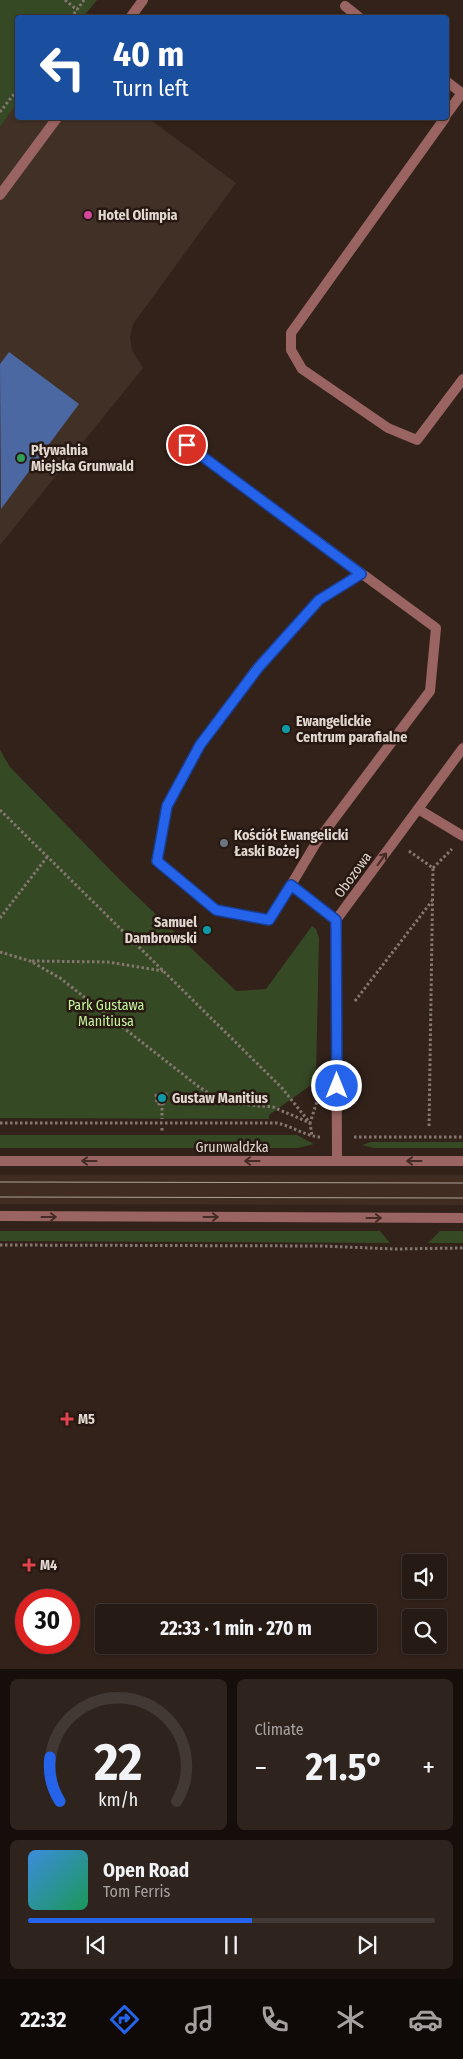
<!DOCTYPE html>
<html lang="en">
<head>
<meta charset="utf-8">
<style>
  body { margin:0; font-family:"Fira Sans Condensed",sans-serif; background:#2e231d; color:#f1f3f6; height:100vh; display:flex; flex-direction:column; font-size:19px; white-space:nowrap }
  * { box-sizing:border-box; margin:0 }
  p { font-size:16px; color:#a4a1a0 }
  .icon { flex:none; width:28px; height:28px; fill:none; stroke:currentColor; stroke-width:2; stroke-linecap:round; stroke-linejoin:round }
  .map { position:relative; height:1669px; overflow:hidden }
  .side { display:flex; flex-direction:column; gap:10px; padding:10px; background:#150e0b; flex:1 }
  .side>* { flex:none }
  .guide { position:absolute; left:15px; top:15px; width:434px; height:105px; border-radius:5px; box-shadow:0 1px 4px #0004,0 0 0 1px #423834; background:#1a4fa0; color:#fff; overflow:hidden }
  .controls { position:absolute; left:402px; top:1554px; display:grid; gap:10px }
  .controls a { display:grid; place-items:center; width:45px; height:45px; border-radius:5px; background:#261a14; box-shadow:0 1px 4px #0004,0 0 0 1px #423834; font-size:25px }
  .speed { position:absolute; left:15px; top:1589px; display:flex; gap:10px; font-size:25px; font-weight:700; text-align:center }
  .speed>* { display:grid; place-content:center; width:65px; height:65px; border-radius:50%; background:#261a14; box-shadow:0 1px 4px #0004,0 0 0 1px #423834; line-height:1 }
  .speed .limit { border:8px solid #d22; background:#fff; color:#111 }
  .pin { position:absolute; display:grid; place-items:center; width:42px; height:42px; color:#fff; margin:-21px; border:2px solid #fff; border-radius:50%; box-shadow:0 1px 5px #0007 }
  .me { position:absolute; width:55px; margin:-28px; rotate:0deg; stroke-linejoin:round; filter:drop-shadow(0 0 4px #0008) }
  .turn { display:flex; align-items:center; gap:18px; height:105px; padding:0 15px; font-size:22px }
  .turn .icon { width:65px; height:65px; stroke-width:2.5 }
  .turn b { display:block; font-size:35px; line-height:42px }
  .big { font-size:38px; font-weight:700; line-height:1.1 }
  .side .widget { flex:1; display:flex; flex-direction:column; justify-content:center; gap:8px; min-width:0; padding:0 18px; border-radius:8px; background:#2e231d }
  .side .dial { align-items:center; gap:0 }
  .dial svg { height:130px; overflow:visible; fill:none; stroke:#423834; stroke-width:7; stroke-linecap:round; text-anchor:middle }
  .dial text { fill:#f1f3f6; stroke:none }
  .song { display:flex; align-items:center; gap:15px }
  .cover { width:60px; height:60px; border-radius:8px; background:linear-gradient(135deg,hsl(210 70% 55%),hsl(150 70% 35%)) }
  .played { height:5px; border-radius:2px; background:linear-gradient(90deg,#2563eb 55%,#423834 55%) }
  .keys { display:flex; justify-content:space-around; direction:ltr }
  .heat { display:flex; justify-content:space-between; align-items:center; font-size:28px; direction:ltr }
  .side .tiles { flex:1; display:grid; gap:10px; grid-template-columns:1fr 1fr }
  .widget:last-child { grid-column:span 2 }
  .trip { position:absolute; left:95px; top:1604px; width:282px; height:50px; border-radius:5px; background:#261a14; box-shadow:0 1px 4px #0004,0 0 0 1px #423834; font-weight:700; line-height:50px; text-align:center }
  .dock { display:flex; height:80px; justify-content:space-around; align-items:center; background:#0f0a08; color:#a4a1a0 }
  .dock .icon { width:35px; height:35px }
  .dock .current { color:#2563eb }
  .dock b { font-size:22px; color:#f1f3f6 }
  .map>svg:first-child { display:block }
  .commercial { fill:#403026 }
  .built { fill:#402c21 }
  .green { fill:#364925 }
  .water { fill:#4c68a2 }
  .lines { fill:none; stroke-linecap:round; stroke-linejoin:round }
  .path { stroke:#847770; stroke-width:3; stroke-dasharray:2.5 2.5; stroke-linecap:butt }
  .service { stroke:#9a6462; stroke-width:10 }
  .minor { stroke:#9a6462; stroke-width:10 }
  .tertiary { stroke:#9a6462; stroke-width:10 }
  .tram { stroke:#ada19b; stroke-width:1 }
  .oneway { stroke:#442b25 }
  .route-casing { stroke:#184099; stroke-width:12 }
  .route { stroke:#2563eb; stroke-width:9 }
  .hotel-dot { fill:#d1479c; stroke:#271811; stroke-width:2 }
  .leisure-dot { fill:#2e9e5b; stroke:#271811; stroke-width:2 }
  .culture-dot { fill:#0f9aa8; stroke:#271811; stroke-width:2 }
  .worship-dot { fill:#6b7280; stroke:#271811; stroke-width:2 }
  .health-dot { fill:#e0444e; stroke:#271811; stroke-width:2 }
  .labels { text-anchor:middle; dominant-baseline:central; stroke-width:5; stroke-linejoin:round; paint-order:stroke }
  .poi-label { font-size:14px; font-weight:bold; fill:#e2d8d2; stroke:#271811; text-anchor:start }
  .street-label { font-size:14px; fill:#e2d8d2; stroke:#271811 }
  .park-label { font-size:14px; fill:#c2f49a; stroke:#271811 }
</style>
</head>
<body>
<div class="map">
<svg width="463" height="1669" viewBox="0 0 463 1669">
  <rect width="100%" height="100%" fill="#32221a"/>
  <path class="commercial" d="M17 104 18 118H148L236 183 133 324 130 337 132 350 143 368 0 545V127Z"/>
  <path class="built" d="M0 1175H463V1205L0 1204Z"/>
  <path class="green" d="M0 0H97L83 17 18 18 17 104 0 127Z
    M0 750 10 767 121 881 236 991 266 989 312 926 316 929 319 938 316 1077 311 1085 269 1115V1119L0 1118Z
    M0 1135H297L314 1144 298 1148H0Z
    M371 1142H463V1148H374L362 1145Z
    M0 1231H380L390 1243 0 1241Z
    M440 1231H463V1243H428Z"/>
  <path class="water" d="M9 352 79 404 1 509 0 364Z"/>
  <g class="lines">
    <path class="path" d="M65 0 77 10
      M71 18 84 0
      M0 112 18 89
      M0 810 282 1088 310 1123 312 1136
      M409 851 433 868 429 1128
      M433 868 452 849
      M0 918 47 857
      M0 952 30 961 60 978 199 1087 217 1098 238 1104 273 1107 310 1123 318 1098
      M32 961 108 962 163 971
      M355 1001 432 901
      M166 1094V1103L157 1104 156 1095Z
      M162 1103V1119
      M0 1123H277C292 1126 305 1136 320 1137
      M162 1128V1131
      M354 1137H463
      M0 1245 322 1246 394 1249 463 1248"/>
    <path class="service" d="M345 6 360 18
      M446 81 463 94
      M446 115 462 93
      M445 118 291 333V350L302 369 388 428 417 440 463 379
      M187 445 361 573
      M418 809 463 836
      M291 885 269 920 216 910 157 861 167 806 200 745 257 668 319 600 361 573 436 628 430 691 316 843 291 885 336 920"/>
    <path class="minor" d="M130 18 143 0
      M0 195 57 118
      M337 1161 336 920 463 748"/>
    <path class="tertiary" d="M0 1161H463
      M0 1216 463 1218"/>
    <path class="tram" d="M0 1182 463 1183
      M0 1197 463 1198"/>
  </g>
  <defs><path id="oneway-shaft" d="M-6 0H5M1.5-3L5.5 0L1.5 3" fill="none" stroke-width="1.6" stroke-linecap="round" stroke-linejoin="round" transform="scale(1.25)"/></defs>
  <g class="oneway">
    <use href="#oneway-shaft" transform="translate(382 859) rotate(-54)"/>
    <use href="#oneway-shaft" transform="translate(89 1161) rotate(-180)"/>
    <use href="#oneway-shaft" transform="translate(252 1161) rotate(-180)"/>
    <use href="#oneway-shaft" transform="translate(414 1161) rotate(-180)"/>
    <use href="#oneway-shaft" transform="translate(49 1217)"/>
    <use href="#oneway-shaft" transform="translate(211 1217)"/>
    <use href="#oneway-shaft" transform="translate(374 1218)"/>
  </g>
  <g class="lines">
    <defs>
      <path id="route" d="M187 445 361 574 319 600 258 668 200 745 167 806 157 861 216 910 269 920 291 885 336 920 337 1086"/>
    </defs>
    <use href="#route" class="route-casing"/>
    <use href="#route" class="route"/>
  </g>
  <circle class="hotel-dot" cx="88" cy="215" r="5"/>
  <circle class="leisure-dot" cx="21" cy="458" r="5"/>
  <g class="culture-dot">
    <circle cx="286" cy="729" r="5"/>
    <circle cx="207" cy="930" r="5"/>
    <circle cx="162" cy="1098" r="5"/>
  </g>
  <circle class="worship-dot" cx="224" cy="843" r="5"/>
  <g class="health-dot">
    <path d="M64.5 1411.5h5v5h5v5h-5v5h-5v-5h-5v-5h5z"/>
    <path d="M26.5 1557.5h5v5h5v5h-5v5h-5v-5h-5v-5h5z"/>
  </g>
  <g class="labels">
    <g class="poi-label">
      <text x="98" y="215">Hotel Olimpia</text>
      <text x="31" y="450">Pływalnia<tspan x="31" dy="16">Miejska Grunwald</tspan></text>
      <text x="296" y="721">Ewangelickie<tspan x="296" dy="16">Centrum parafialne</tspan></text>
      <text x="234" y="835">Kościół Ewangelicki<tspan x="234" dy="16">Łaski Bożej</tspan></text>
      <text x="197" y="922" text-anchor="end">Samuel<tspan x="197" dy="16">Dambrowski</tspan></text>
      <text x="172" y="1098">Gustaw Manitius</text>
      <text x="78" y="1419">M5</text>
      <text x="40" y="1565">M4</text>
    </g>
    <g class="street-label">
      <text transform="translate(353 875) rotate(-54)">Obozowa</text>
      <text x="232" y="1147">Grunwaldzka</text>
    </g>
    <g class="park-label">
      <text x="106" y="1005">Park Gustawa<tspan x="106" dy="16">Manitiusa</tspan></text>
    </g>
  </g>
</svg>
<div class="controls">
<a><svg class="icon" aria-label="sound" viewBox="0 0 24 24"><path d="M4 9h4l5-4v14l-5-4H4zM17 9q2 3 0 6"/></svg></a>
<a><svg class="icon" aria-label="search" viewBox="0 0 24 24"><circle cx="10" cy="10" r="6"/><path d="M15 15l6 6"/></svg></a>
</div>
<div class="speed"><div class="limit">30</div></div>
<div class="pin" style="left:187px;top:445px;background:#d93025"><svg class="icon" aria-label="arrive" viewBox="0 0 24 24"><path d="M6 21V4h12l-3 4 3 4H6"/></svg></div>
<svg class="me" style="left:337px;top:1086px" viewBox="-20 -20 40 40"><circle r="17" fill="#2563eb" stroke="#fff" stroke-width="3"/><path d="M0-11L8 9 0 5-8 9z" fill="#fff"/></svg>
<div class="trip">22:33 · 1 min · 270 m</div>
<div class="guide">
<div class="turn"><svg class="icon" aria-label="left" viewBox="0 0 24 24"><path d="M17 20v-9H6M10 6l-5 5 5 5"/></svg><div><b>40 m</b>Turn left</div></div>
</div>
</div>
<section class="side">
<div class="tiles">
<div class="widget dial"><svg viewBox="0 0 100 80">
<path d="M14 69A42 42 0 1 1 86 69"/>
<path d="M14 69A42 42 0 0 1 8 42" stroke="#2563eb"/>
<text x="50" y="56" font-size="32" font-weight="700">22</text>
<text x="50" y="72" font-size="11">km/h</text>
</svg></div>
<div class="widget"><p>Climate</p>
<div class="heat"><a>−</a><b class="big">21.5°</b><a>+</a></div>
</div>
<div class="widget">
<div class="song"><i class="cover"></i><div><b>Open Road</b><p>Tom Ferris</p></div></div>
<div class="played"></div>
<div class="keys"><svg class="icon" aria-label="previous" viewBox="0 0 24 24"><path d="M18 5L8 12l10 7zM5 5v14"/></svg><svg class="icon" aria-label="pause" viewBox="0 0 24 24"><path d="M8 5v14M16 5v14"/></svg><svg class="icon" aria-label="next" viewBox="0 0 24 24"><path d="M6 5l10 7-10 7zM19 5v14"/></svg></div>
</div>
</div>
</section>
<nav class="dock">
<b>22:32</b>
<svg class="icon current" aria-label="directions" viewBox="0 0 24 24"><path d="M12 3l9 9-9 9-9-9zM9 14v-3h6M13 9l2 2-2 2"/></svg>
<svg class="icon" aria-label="music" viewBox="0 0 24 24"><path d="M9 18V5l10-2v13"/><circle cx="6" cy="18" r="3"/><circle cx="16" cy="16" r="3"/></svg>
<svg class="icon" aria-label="phone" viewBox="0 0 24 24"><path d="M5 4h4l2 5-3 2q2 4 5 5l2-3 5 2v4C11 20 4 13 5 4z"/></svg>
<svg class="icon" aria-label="climate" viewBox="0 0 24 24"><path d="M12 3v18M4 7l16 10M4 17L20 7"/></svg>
<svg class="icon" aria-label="car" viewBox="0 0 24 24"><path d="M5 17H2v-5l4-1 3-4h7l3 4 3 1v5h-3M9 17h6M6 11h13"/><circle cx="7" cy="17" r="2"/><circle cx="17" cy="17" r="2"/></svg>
</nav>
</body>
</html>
